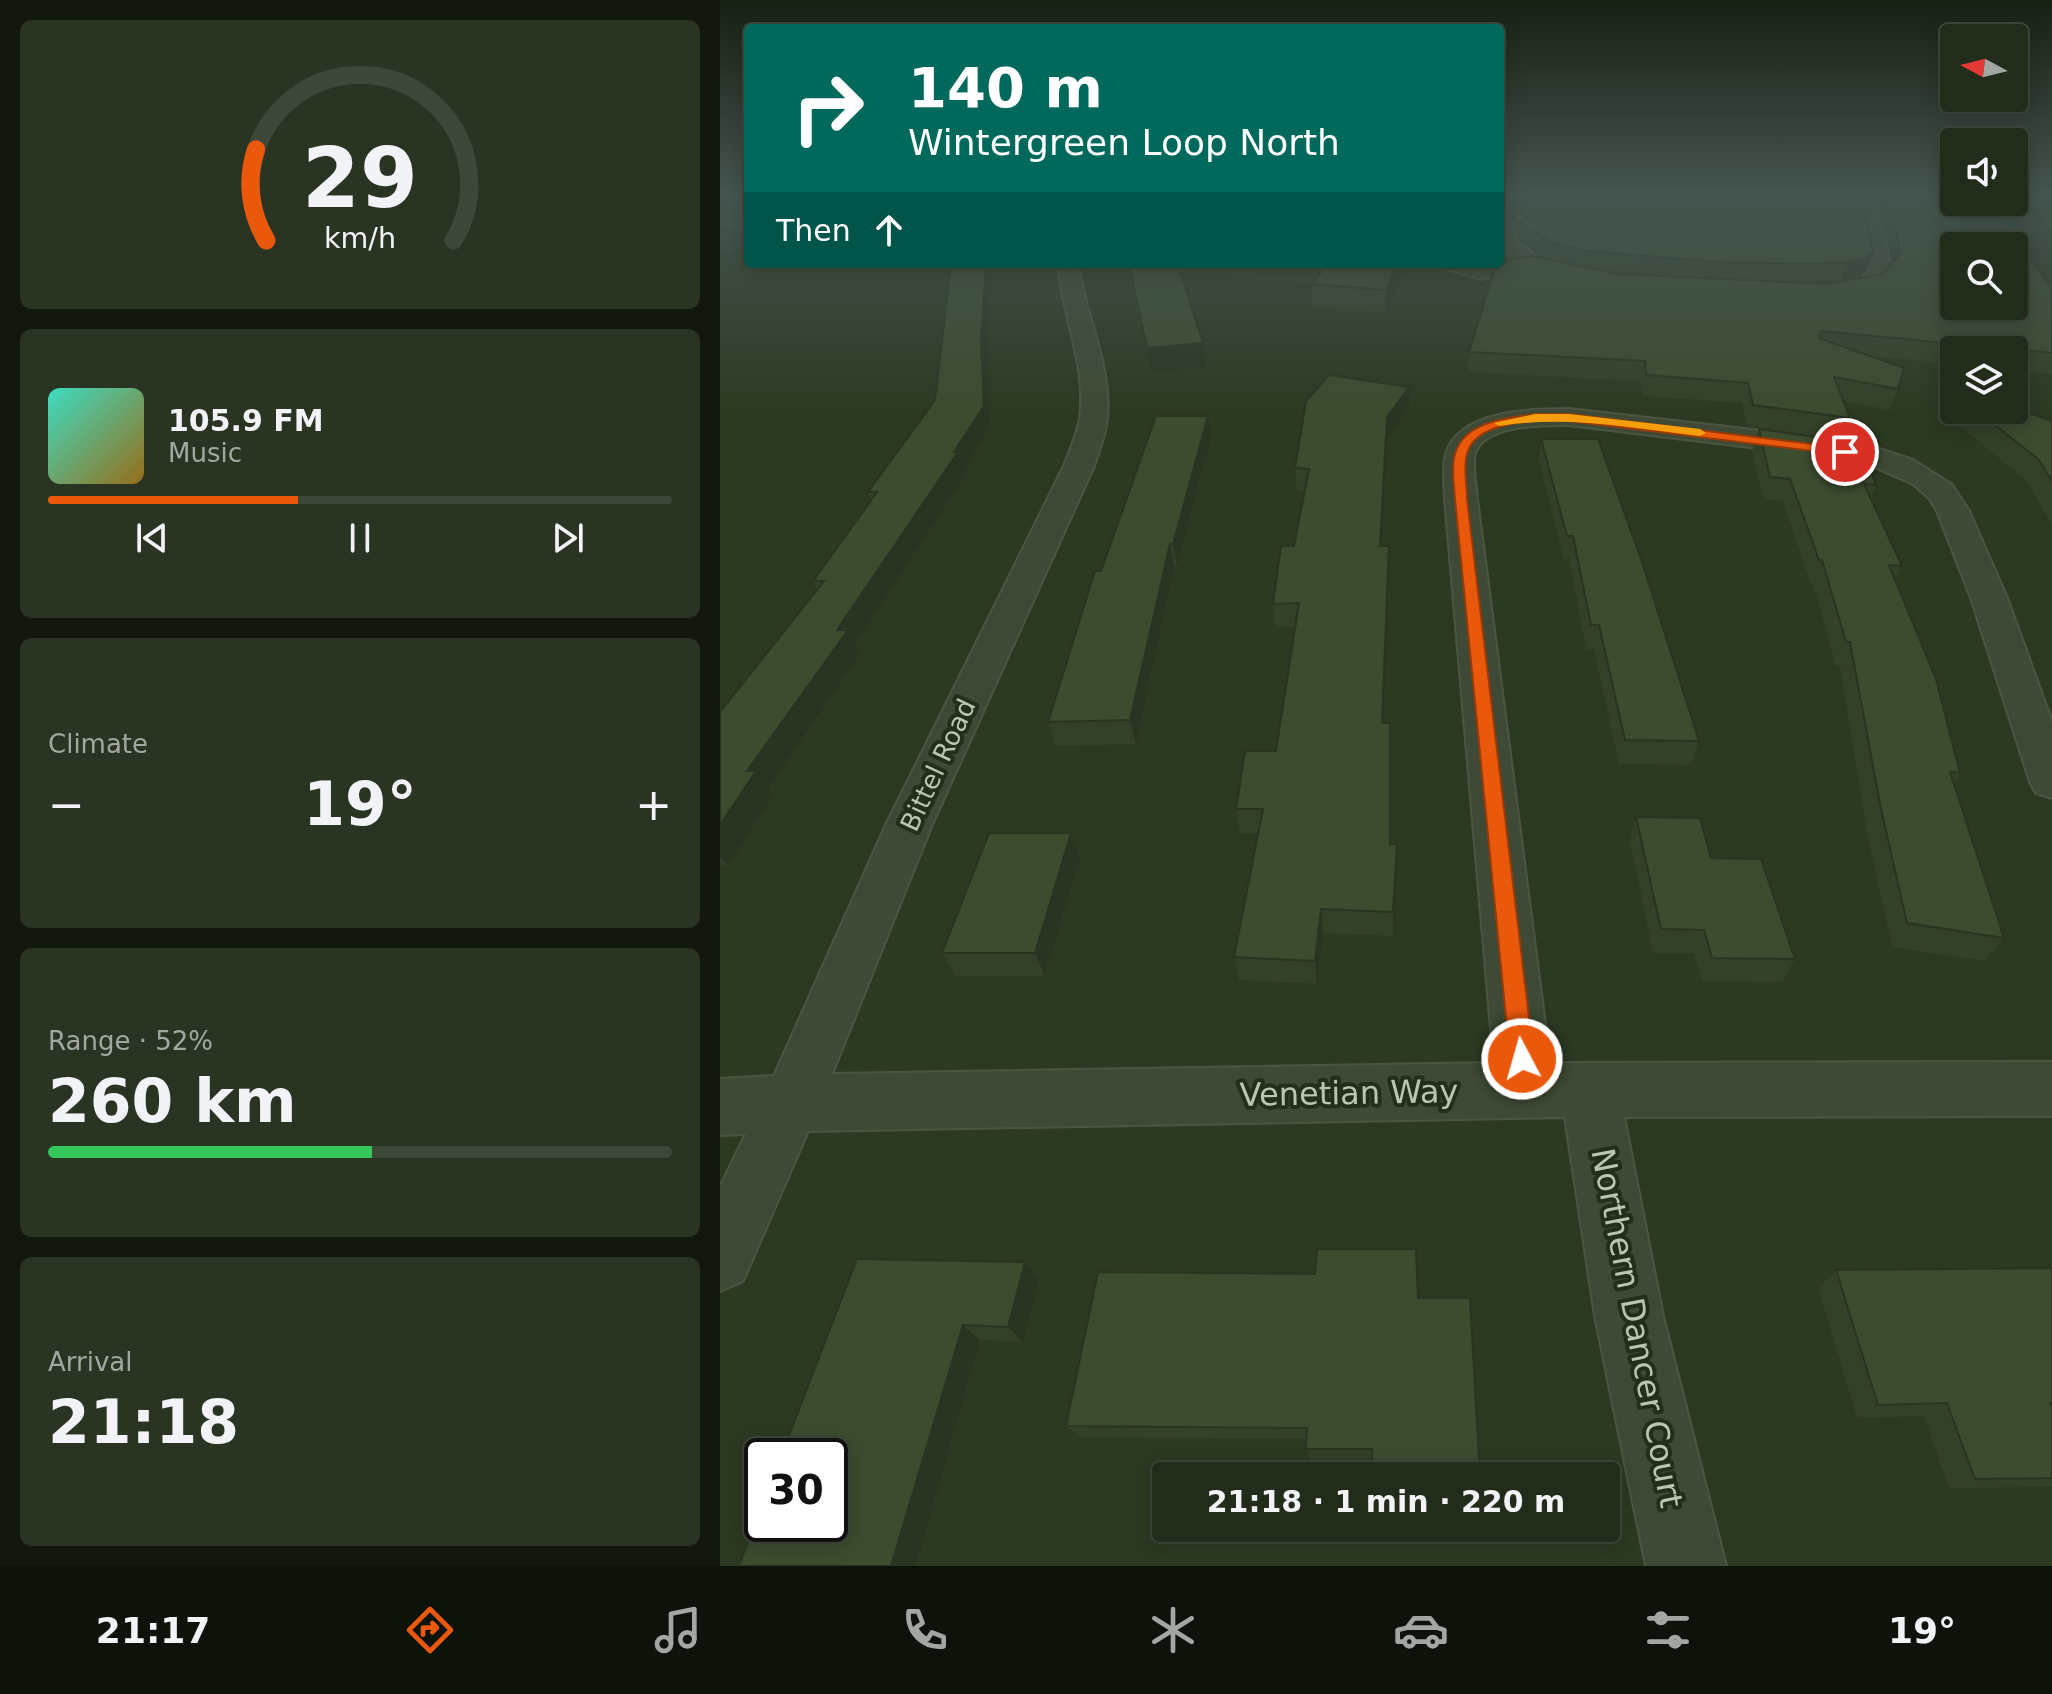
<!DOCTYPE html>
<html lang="en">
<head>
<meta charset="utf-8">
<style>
  body { margin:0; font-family:"DejaVu Sans",sans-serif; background:#293423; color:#f1f3f6; height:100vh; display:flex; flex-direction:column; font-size:30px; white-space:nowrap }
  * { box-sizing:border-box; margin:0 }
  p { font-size:26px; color:#a2a7a2 }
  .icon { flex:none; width:44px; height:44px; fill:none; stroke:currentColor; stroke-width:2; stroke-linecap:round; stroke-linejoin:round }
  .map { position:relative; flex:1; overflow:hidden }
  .details { display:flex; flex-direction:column; gap:20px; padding:20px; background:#12180e; width:720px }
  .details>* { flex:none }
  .top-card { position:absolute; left:24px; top:24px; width:760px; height:244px; border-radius:8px; box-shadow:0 4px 20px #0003,0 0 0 2px #3e4839; background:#00695c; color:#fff; overflow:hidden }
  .needle { width:52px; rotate:277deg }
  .controls { position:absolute; left:1220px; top:24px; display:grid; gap:16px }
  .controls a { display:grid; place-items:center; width:88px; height:88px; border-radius:8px; background:#212c1a; box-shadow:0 4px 20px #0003,0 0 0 2px #3e4839; font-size:40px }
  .speed { position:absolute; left:24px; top:1438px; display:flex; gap:16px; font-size:40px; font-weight:700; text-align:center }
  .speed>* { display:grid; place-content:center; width:104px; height:104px; border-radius:50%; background:#212c1a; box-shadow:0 4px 20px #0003,0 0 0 2px #3e4839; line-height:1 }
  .speed .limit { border:4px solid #111; border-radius:12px; background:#fff; color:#111 }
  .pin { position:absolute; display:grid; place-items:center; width:68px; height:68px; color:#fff; margin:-34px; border:4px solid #fff; border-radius:50%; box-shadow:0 2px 8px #0007 }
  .me { position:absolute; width:88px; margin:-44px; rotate:354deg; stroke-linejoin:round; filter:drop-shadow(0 0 6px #0008) }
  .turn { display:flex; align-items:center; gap:28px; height:168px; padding:0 32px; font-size:36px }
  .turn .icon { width:104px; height:104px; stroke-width:2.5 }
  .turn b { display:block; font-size:56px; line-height:68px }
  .then { display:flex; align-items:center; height:76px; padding:0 32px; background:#0003; gap:16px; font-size:30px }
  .big { font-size:60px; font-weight:800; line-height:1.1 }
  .details .tile { flex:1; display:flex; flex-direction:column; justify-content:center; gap:12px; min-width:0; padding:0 28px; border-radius:12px; background:#293423 }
  .details .dial { align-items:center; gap:0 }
  .dial svg { height:208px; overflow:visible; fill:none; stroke:#3e4839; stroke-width:7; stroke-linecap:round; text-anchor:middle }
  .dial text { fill:#f1f3f6; stroke:none }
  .song { display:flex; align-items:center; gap:24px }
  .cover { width:96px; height:96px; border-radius:12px; background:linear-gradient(135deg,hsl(170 70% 55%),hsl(40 70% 35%)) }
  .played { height:8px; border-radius:4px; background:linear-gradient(90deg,#ea580c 40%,#3e4839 40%) }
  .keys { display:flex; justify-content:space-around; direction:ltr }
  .heat { display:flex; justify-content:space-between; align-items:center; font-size:44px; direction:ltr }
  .charge { height:12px; border-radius:6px; background:linear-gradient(90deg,#34c759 52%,#3e4839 0) }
  .trip { position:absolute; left:432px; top:1462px; width:468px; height:80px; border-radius:8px; background:#212c1a; box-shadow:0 4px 20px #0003,0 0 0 2px #3e4839; font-weight:800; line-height:80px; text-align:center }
  .menu { display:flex; height:128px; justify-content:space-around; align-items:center; background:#0d120a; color:#a2a7a2 }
  .menu .icon { width:56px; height:56px }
  .menu .selected { color:#ea580c }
  .menu b { font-size:36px; color:#f1f3f6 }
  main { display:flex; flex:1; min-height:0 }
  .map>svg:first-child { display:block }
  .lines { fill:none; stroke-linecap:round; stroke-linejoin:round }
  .minor-casing { stroke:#4a5642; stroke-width:4 }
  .minor { fill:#3e4a35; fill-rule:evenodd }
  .wall { fill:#334128; fill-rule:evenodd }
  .shaded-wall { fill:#293521 }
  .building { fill:#3b4c2f; stroke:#293521; stroke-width:2; fill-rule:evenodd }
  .route { fill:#ea580c; stroke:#983908; stroke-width:2 }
  .slow { fill:#f59e0b }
  .labels { text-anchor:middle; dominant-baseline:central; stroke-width:8; stroke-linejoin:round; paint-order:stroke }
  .street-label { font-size:26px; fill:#b9c6b0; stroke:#232f1b }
  .near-street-label { font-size:32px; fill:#b9c6b0; stroke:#232f1b }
</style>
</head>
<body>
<main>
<section class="details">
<div class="tile dial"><svg viewBox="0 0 100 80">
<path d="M14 69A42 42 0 1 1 86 69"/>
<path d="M14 69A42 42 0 0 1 10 34" stroke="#ea580c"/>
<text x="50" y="56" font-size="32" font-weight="700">29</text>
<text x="50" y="72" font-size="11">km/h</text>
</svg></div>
<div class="tile">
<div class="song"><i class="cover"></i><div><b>105.9 FM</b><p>Music</p></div></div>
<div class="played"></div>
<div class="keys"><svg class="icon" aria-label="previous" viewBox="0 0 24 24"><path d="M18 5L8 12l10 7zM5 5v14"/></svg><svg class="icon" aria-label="pause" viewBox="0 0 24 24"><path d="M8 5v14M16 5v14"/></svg><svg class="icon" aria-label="next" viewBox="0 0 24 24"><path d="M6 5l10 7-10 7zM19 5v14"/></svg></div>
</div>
<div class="tile"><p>Climate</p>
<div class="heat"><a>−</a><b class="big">19°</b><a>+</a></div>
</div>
<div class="tile"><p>Range · 52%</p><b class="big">260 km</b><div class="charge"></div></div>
<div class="tile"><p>Arrival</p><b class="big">21:18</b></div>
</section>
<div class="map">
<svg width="1332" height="1566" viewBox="0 0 1332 1566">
  <rect width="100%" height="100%" fill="#2c3a22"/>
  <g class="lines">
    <defs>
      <path id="minor" d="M820 194H838L823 220 793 238 820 260 865 273 869 277 865 281 858 283 812 270 761 279 724 268 721 264 771 266 797 262 780 248V230L810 212Z
        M1131 194H1149L1165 236 1171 271 1156 289 1102 299 1094 297 1091 292 1094 287 1141 279 1150 270 1145 236Z
        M338 264H358C365 315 392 366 387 418 386 434 379 450 374 466L211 827 112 1074 774 1063 725 499C725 486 722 467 726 454 739 410 812 409 849 409L1094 437 1156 448 1193 460 1232 485 1249 511 1287 598 1332 722V798L1316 793 1310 782 1251 598 1217 511 1209 498 1193 484 1150 465 1094 455 849 425C825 425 763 424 755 454 752 467 756 486 757 499L830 1063 1332 1062V1116L904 1117 943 1316 1006 1566H926L875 1316 845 1117 88 1131 23 1281 0 1291V1187L26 1134 0 1135V1079L54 1076 165 827 344 466C350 450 357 435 360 418 367 367 342 315 338 264Z"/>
    </defs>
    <use href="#minor" class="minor-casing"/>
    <use href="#minor" class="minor"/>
  </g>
  <path class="wall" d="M0 194H28V253L0 252Z
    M1042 194 1147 269 1141 275 1121 280 1087 282 1050 281 1106 284 1163 274 1173 262 1168 235 1152 194H1234L1332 289V374L1294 370V350H1234V364L1151 356 1178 389 1170 410 1123 401 1130 418 1122 439 1027 426 1022 403 922 396 921 381 748 372 749 352 828 259 798 238 800 222 827 205ZM873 269 965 277 897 274Z
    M1294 194H1332V229L1311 206 1275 204 1276 202H1294Z
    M231 264H272L267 362 270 427 244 470 246 474 135 644 140 654 48 788 53 795 8 866H0V712L97 589 93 581 151 500 148 492 215 400Z
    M409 264H688L666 313 593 307 592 284 461 274 486 367 432 373Z
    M689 387V407L667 438 661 546H669L663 723 670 844 677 868 673 936 603 933 597 984 519 980 514 957 539 833H520L516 809 556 751 575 627H555L553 604 574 546 585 491H577L575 468Z
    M1234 394V410H1294L1332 421V525L1307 481 1225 414Z
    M488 416 491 437 457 567H454L416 744 336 746 328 722 381 571Z
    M1039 429 1156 485 1151 498 1182 566 1175 580 1240 773 1234 783 1284 938 1265 961 1172 947 1147 833 1120 666H1116L1093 584 1090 583 1063 501 1043 499 1032 450Z
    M821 439 979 741 971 765 899 764 874 649H866L849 559H844L819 461Z
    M916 817 991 858 1075 959 1062 982 982 981 974 953H933L910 841Z
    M360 857 325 976H236L222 953Z
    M137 1259 319 1279 303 1342 260 1340 196 1566H19Z
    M1332 1268V1487L1229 1488 1204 1416 1137 1418 1098 1287 1116 1270Z
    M698 1298 652 1459 590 1460 586 1449 587 1439 360 1437 346 1426Z
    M652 1528 763 1536 759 1543H652Z"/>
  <path class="shaded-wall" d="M809 194H818L808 210 793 219 794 203Z
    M1153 251 1147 269 1141 275 1121 280 1127 262Z
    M266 264H272L267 362 270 427 244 470 246 474 135 644 140 654 48 788 53 795 8 866 0 857V825L27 771 117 630 234 452 261 342Z
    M678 264H688L666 313V290Z
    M483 343 486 367 432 373 427 348Z
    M689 387V407L667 438 660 570V546L667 417Z
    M488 416 491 437 457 567 453 544Z
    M450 544 454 567 416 744 410 720Z
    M669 546V570L662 747V723Z
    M351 833 360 857 325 976 315 953Z
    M677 844V868L673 936V912Z
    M601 909 603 933 597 984 595 961Z
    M305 1262 319 1279 303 1342 288 1327Z
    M243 1325 260 1340 196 1566H171Z"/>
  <path class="building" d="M0 194H28V232L0 231Z
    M797 194H809L794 203Z
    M833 194H1042L1141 200 1153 251 1147 257 1127 262 1092 264 999 262 866 251 830 242 800 222 827 205Z
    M1164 194H1234V202H1270L1332 289V353L1101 331 1099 338 1184 368 1178 389 1114 377 1130 418 1033 405 1028 383 926 375 925 361 749 352 776 264H780V261L813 256 897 274 1106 284 1163 274 1180 253 1174 218ZM1234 246H1294V306H1234Z
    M1322 194H1332V205Z
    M231 264H266L261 342 264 406 234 452H238L117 630H128L27 771H36L0 825V712L104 581H93L157 492H148L215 400Z
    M409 264H458L483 343 427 348Z
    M608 264H678L666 290 592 284Z
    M609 375 689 387 667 417 660 546H669L662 723H670V844H677L673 912 601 909 595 961 514 957 543 809H516L525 751H556L579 603 553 604 561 546H574L589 469 575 468 586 401Z
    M1294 408 1332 421V481L1318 459 1256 410H1294Z
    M436 416H488L453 544H450L410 720 328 722 375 571H381Z
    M1039 429 1140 443 1156 485 1144 484 1182 566 1169 565 1216 679 1240 773 1230 772 1284 938 1187 923 1161 809 1130 642H1126L1102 560H1099L1070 479 1050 477Z
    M821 439H878L922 562 979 741 905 740 879 625H871L853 536H847Z
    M916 817 980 818 991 858 1041 859 1075 959 992 958 984 930 941 929Z
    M269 833H351L315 953H222Z
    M597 1249H696L698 1298H750L760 1476H652V1449H586L587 1428 346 1426 378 1272 595 1274Z
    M137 1259 305 1262 288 1327 243 1325 171 1566H19L42 1505V1524H110V1456H61Z
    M1332 1268V1403H1330L1332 1407V1478L1255 1479 1227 1403 1158 1405 1116 1270Z
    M652 1528H763V1536H652Z"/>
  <linearGradient id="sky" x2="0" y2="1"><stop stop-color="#182013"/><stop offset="0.47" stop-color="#45554f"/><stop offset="1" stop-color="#45554f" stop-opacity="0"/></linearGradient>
  <rect width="1332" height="413" fill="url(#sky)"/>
  <path class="route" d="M815 414H849L1125 448 1131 452 1125 455 849 421C821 420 755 419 747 454 743 467 747 485 747 499L814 1059 810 1067 802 1070 794 1067 790 1059 735 499C734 485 731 467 735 454 744 421 788 418 815 414Z"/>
  <path class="slow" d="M815 414H849L980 429 986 433 980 436C913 428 847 415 780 426L774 423Z"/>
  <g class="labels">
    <g class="street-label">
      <text transform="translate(218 765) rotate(-65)">Bittel Road</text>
    </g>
    <g class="near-street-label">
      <text transform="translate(629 1093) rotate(-1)">Venetian Way</text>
      <text transform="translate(917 1328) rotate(79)">Northern Dancer Court</text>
    </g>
  </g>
</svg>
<div class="controls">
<a><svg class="needle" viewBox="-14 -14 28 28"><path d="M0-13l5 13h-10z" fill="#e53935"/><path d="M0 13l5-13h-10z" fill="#a2a7a2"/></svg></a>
<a><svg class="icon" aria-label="sound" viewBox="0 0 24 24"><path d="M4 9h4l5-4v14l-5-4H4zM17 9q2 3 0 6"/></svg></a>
<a><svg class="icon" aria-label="search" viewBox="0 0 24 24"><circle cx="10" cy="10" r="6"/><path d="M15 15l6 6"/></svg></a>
<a><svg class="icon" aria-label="layers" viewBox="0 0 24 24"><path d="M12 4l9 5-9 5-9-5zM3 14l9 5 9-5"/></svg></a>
</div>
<div class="speed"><div class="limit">30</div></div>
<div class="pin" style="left:1125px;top:452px;background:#d93025"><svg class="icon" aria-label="arrive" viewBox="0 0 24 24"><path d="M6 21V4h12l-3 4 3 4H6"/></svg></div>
<svg class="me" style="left:802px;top:1059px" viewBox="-20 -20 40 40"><circle r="17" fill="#ea580c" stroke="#fff" stroke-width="3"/><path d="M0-11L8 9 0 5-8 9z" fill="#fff"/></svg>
<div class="trip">21:18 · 1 min · 220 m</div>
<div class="top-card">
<div class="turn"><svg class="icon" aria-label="right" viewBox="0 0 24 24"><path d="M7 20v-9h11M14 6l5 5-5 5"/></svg><div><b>140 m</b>Wintergreen Loop North</div></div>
<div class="then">Then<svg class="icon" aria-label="ahead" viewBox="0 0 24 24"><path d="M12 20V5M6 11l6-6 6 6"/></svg></div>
</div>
</div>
</main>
<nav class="menu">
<b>21:17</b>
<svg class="icon selected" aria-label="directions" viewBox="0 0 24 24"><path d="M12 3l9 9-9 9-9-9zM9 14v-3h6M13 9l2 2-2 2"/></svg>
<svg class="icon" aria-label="music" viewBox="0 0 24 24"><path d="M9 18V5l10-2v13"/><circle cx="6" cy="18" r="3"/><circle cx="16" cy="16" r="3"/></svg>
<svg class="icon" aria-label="phone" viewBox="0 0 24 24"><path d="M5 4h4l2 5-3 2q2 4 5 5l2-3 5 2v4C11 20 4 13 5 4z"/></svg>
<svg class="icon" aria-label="climate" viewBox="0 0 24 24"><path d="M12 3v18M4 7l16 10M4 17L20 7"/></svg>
<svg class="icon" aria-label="car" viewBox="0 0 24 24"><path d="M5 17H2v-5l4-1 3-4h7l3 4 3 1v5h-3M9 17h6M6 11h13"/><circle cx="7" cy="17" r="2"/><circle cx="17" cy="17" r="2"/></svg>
<svg class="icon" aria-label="filters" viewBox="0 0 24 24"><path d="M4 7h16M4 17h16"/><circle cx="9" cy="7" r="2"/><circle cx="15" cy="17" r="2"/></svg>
<b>19°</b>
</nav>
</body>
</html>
